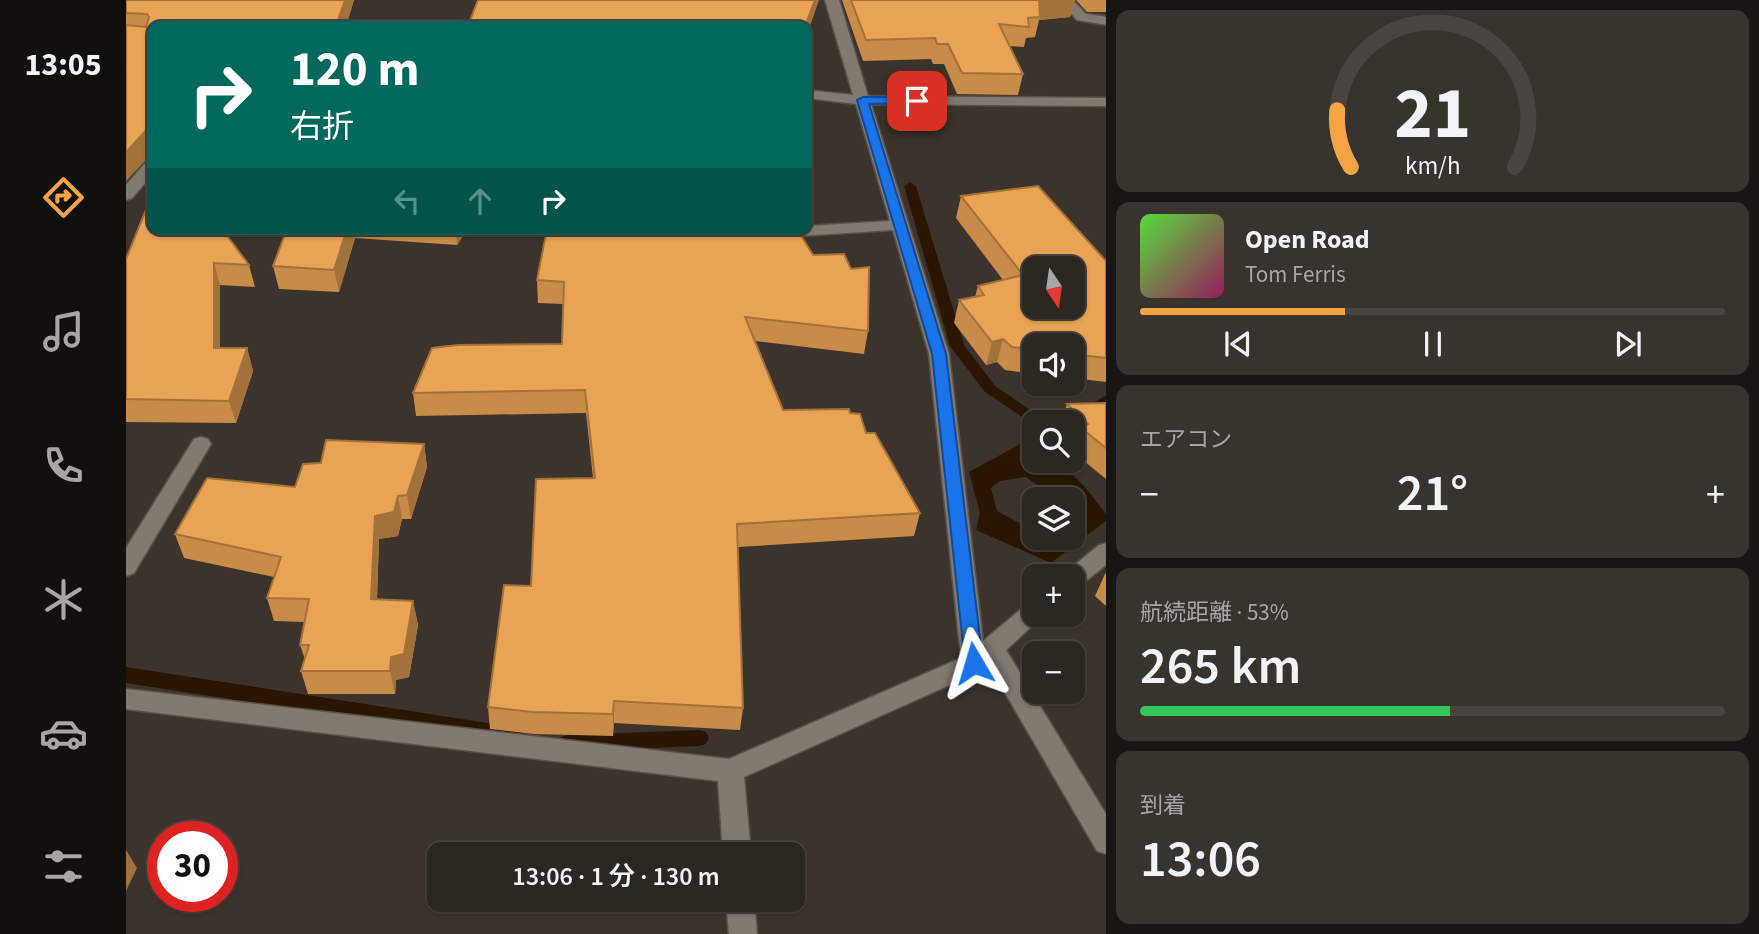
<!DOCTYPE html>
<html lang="ja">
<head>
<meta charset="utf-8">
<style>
  body { margin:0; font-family:"Source Sans 3","Noto Sans JP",sans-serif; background:#39332e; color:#f1f3f6; height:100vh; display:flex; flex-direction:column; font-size:26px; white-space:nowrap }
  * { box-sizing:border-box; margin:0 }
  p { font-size:23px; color:#a7a5a5 }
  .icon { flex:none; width:38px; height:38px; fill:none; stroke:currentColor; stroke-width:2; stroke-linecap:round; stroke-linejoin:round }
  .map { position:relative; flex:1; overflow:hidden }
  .panel { display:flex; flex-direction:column; gap:10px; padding:10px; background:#191512; width:653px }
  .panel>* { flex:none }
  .hud { position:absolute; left:21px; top:21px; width:665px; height:214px; border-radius:14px; box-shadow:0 2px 5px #0004,0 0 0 2px #48443f; background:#00695c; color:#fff; overflow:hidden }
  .needle { width:46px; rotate:167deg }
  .fabs { position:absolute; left:896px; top:256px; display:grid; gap:14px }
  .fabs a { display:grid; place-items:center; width:63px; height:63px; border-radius:14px; background:#2d2721; box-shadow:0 2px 5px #0004,0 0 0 2px #48443f; font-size:35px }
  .speed { position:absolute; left:21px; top:821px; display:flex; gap:14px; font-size:35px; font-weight:700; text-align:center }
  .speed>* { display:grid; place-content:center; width:91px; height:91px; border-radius:50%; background:#2d2721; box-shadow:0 2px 5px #0004,0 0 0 2px #48443f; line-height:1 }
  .speed .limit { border:10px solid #d22; background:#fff; color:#111 }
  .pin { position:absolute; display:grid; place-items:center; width:60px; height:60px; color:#fff; margin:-30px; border-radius:14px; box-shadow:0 4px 10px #0006 }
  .me { position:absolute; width:77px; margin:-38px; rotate:353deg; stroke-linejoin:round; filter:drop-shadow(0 0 5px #0008) }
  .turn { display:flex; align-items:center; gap:24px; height:147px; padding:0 28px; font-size:32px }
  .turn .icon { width:91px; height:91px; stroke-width:2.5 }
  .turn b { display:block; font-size:49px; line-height:60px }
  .lanes { display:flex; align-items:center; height:66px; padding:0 28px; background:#0003; justify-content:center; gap:35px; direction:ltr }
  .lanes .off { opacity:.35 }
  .big { font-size:52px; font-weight:600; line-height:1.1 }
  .panel .widget { flex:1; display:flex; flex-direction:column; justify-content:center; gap:10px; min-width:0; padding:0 24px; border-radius:14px; background:#39332e }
  .panel .dial { align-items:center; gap:0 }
  .dial svg { height:182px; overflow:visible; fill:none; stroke:#48443f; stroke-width:7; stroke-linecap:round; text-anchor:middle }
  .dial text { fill:#f1f3f6; stroke:none }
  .song { display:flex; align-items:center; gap:21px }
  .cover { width:84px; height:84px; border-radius:10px; background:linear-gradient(135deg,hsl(110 70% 55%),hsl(330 70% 35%)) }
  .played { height:7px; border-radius:4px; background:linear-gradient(90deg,#f4a444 35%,#48443f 35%) }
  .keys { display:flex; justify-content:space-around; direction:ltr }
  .heat { display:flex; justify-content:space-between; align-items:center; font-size:38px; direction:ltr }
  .charge { height:10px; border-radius:5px; background:linear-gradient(90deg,#34c759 53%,#48443f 0) }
  .trip { position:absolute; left:301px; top:842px; width:378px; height:70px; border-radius:14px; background:#2d2721; box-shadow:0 2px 5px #0004,0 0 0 2px #48443f; font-weight:600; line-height:70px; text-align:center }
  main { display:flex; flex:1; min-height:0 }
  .dock { display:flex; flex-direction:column; width:126px; justify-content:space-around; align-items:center; background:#12100d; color:#a7a5a5 }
  .dock .icon { width:49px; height:49px }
  .dock .selected { color:#f4a444 }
  .dock b { font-size:32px; color:#f1f3f6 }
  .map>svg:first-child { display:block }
  .water { fill:#2a1500; fill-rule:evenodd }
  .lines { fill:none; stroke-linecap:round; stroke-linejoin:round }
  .stream { fill:#2a1500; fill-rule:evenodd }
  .minor-casing { stroke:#58514a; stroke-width:3 }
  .minor { fill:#827970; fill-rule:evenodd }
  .wall { fill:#c88c48 }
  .shaded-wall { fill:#a3723b }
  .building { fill:#e9a354; stroke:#a3723b; stroke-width:2; fill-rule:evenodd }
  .route { fill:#1a73e8; stroke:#114b97; stroke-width:2 }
</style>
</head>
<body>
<main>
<nav class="dock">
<b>13:05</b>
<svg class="icon selected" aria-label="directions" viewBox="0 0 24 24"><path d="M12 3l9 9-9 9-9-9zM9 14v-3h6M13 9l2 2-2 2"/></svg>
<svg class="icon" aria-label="music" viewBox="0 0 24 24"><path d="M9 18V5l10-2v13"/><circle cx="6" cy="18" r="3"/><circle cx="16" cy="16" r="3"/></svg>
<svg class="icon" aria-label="phone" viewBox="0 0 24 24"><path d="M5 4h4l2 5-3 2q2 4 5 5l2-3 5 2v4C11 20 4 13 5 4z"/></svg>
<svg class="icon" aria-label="climate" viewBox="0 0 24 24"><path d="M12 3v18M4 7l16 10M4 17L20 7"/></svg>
<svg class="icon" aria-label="car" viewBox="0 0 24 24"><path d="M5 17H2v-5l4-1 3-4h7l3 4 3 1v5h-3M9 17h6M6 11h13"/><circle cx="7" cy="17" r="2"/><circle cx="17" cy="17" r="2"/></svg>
<svg class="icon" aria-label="filters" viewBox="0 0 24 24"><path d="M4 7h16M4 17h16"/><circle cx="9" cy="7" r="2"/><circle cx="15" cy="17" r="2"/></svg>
</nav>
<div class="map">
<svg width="981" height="934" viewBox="0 0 981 934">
  <rect width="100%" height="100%" fill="#3c342c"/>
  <path class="water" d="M898 442 908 449V460C942 460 961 489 980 514V521L925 563 850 530 854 513 843 472ZM900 477 919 491 925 499H947V537H908V527L903 528 871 511 865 488 874 481Z"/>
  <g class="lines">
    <path class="stream" d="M784 182 790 186 838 345 869 386 922 422H908V425L859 392 824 346 778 186Z
      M981 395V407L947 425V422H934Z
      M0 667 388 727 395 729 398 735 395 741 388 743 0 683Z
      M573 730 580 732 583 738 580 744 573 746 442 751 435 749 432 743 435 737 442 735Z"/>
    <defs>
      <path id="minor" d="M699 0H713L742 96 981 98V106L745 104 823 354 857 641 900 605 908 603V614H919L880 650 981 816V854L971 851 863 665 857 670 618 777 625 854H597L592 781 0 709V689L603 759 835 658 803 354 767 230 643 238 635 233 638 229H681V226L764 221 730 104 681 98V90L727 95Z
        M933 0H947L960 14 981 17V25L951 20Z
        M26 160V175L6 198 0 200V185L20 162Z
        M75 437 82 439 85 444 8 573 0 576V548L68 439Z
        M981 543V564L955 585 947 588V576H937L939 573 973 545Z
        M600 900H628L631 934H603Z"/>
    </defs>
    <use href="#minor" class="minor-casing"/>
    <use href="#minor" class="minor"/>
  </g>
  <path class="wall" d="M228 0 220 26H26V153L0 181V13Z
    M716 0H949L944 17 913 20 909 37 900 38 898 47 883 46 897 74 892 95 831 94 818 64H807L805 59 737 61Z
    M950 0H980V12H961Z
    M835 196 980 261V382L947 378V345H908V374L879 370 871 362 860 365 828 323 833 300 849 297 852 286 877 280 830 218Z
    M161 229H341L331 245 229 238 213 292 153 289 147 266Z
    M687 255 742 331 738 354 629 341 657 410 724 413 740 433 794 513 788 536 612 547 617 708 614 730 488 723 487 736 408 734 364 729 362 707 405 586 467 478 460 413 290 416 287 393 436 344 437 304 412 303 411 280Z
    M0 259 123 265 129 287 94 285V348H121L127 371 110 423 0 422Z
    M980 403V479L947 452 949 444 947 441V422H935L941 404Z
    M298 444 301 467 285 519H276L272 536 253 539 251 600 287 601 292 625 283 677 270 680 269 694H182L175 671 179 659 174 645 179 622 148 621 141 598 148 577 58 558 49 534 169 487 195 463Z
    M980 573V606L969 596 979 574Z"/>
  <path class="shaded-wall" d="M219 0H228L220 26H210Z
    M689 0H693L681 35V26H679Z
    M922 0H949L944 17 913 20 914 17 913 1Z
    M26 124V153L0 181V152Z
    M221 229H228L229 238 213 292 208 270Z
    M330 229H341L331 245Z
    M88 263 94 285V371L88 348Z
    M877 339 871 362 860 365 866 342Z
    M121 348 127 371 110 423 103 401Z
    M298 444 301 467 285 519 281 495Z
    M272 496 276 519 272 536 253 539 250 622 245 599 249 516Z
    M287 601 292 625 283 677 270 680 269 694 264 671 265 657Z
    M488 701V723L487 736V714Z
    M0 850 11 868 0 891Z"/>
  <path class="building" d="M0 0H219L210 26H26V124L0 152V25L20 27 23 17 21 14 0 13Z
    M352 0H689L679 26H342Z
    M725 0H922L913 1 914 17 902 18 903 27 873 24 897 74 836 73 822 44H811L809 38 740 40Z
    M912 186 980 261V358L947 354V345H908V350L886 347 877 339 866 342 833 300 858 295 852 286 897 275 835 196ZM908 268H947V306H908Z
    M26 195V229H96L123 265 88 263V348H121L103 401 0 399V259Z
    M161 229H221L208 270 147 266Z
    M421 229H671L687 255 718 254 725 269 743 267 742 331 619 317 657 410 723 409 724 413 734 414 740 433H749L794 513 611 524 617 708 488 701 487 714 406 712 362 707 378 585 405 586 410 479 469 478 459 390 287 393 306 348 332 345 436 344 438 282 411 280Z
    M980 403V448L955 428 962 424 941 404Z
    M200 440 298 444 281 495 272 496 268 512 249 516 245 599 287 601 278 654 265 657 264 671H175L183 645H174L183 599 141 598 155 557 49 534 81 478 169 487 177 464 195 463Z"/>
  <path class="route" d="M791 97 796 101 795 103 743 104 820 354 857 663 854 669 848 671 841 669 839 663 806 354 731 100 737 97Z"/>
</svg>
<div class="fabs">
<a><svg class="needle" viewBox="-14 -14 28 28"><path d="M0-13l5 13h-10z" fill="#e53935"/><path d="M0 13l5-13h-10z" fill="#a7a5a5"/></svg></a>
<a><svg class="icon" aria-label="sound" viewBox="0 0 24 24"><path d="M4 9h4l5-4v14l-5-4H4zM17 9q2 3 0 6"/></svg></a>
<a><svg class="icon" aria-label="search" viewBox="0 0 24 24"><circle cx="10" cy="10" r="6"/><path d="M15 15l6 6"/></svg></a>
<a><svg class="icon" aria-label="layers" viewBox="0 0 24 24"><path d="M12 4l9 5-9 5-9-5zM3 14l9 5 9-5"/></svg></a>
<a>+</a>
<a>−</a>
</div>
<div class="speed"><div class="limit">30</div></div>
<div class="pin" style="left:791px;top:101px;background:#d93025"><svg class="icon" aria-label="arrive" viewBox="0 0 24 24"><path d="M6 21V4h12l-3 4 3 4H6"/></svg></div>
<svg class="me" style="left:848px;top:663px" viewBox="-20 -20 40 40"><path d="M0-17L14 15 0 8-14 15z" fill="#1a73e8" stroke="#fff" stroke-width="4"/></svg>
<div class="trip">13:06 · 1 分 · 130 m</div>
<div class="hud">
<div class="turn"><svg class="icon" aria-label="right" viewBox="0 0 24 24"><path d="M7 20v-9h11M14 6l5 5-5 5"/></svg><div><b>120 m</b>右折</div></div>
<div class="lanes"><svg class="icon off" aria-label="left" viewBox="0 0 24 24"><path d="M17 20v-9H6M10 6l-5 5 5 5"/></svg><svg class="icon off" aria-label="ahead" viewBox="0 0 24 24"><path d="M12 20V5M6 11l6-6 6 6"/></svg><svg class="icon" aria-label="right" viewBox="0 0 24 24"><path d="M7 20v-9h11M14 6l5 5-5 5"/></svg></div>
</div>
</div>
<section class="panel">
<div class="widget dial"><svg viewBox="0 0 100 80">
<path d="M14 69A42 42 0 1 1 86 69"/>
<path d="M14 69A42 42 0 0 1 8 44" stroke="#f4a444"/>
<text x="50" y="56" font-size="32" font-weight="700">21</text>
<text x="50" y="72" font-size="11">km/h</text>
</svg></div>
<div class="widget">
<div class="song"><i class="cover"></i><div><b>Open Road</b><p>Tom Ferris</p></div></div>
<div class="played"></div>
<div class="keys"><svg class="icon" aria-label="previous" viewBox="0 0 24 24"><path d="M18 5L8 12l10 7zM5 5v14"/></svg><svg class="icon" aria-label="pause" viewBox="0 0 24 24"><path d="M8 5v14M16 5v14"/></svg><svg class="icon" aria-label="next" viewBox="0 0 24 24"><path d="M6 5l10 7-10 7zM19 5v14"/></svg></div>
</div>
<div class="widget"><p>エアコン</p>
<div class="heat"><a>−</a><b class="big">21°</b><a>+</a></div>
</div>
<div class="widget"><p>航続距離 · 53%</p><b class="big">265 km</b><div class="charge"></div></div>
<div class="widget"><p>到着</p><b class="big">13:06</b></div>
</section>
</main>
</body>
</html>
